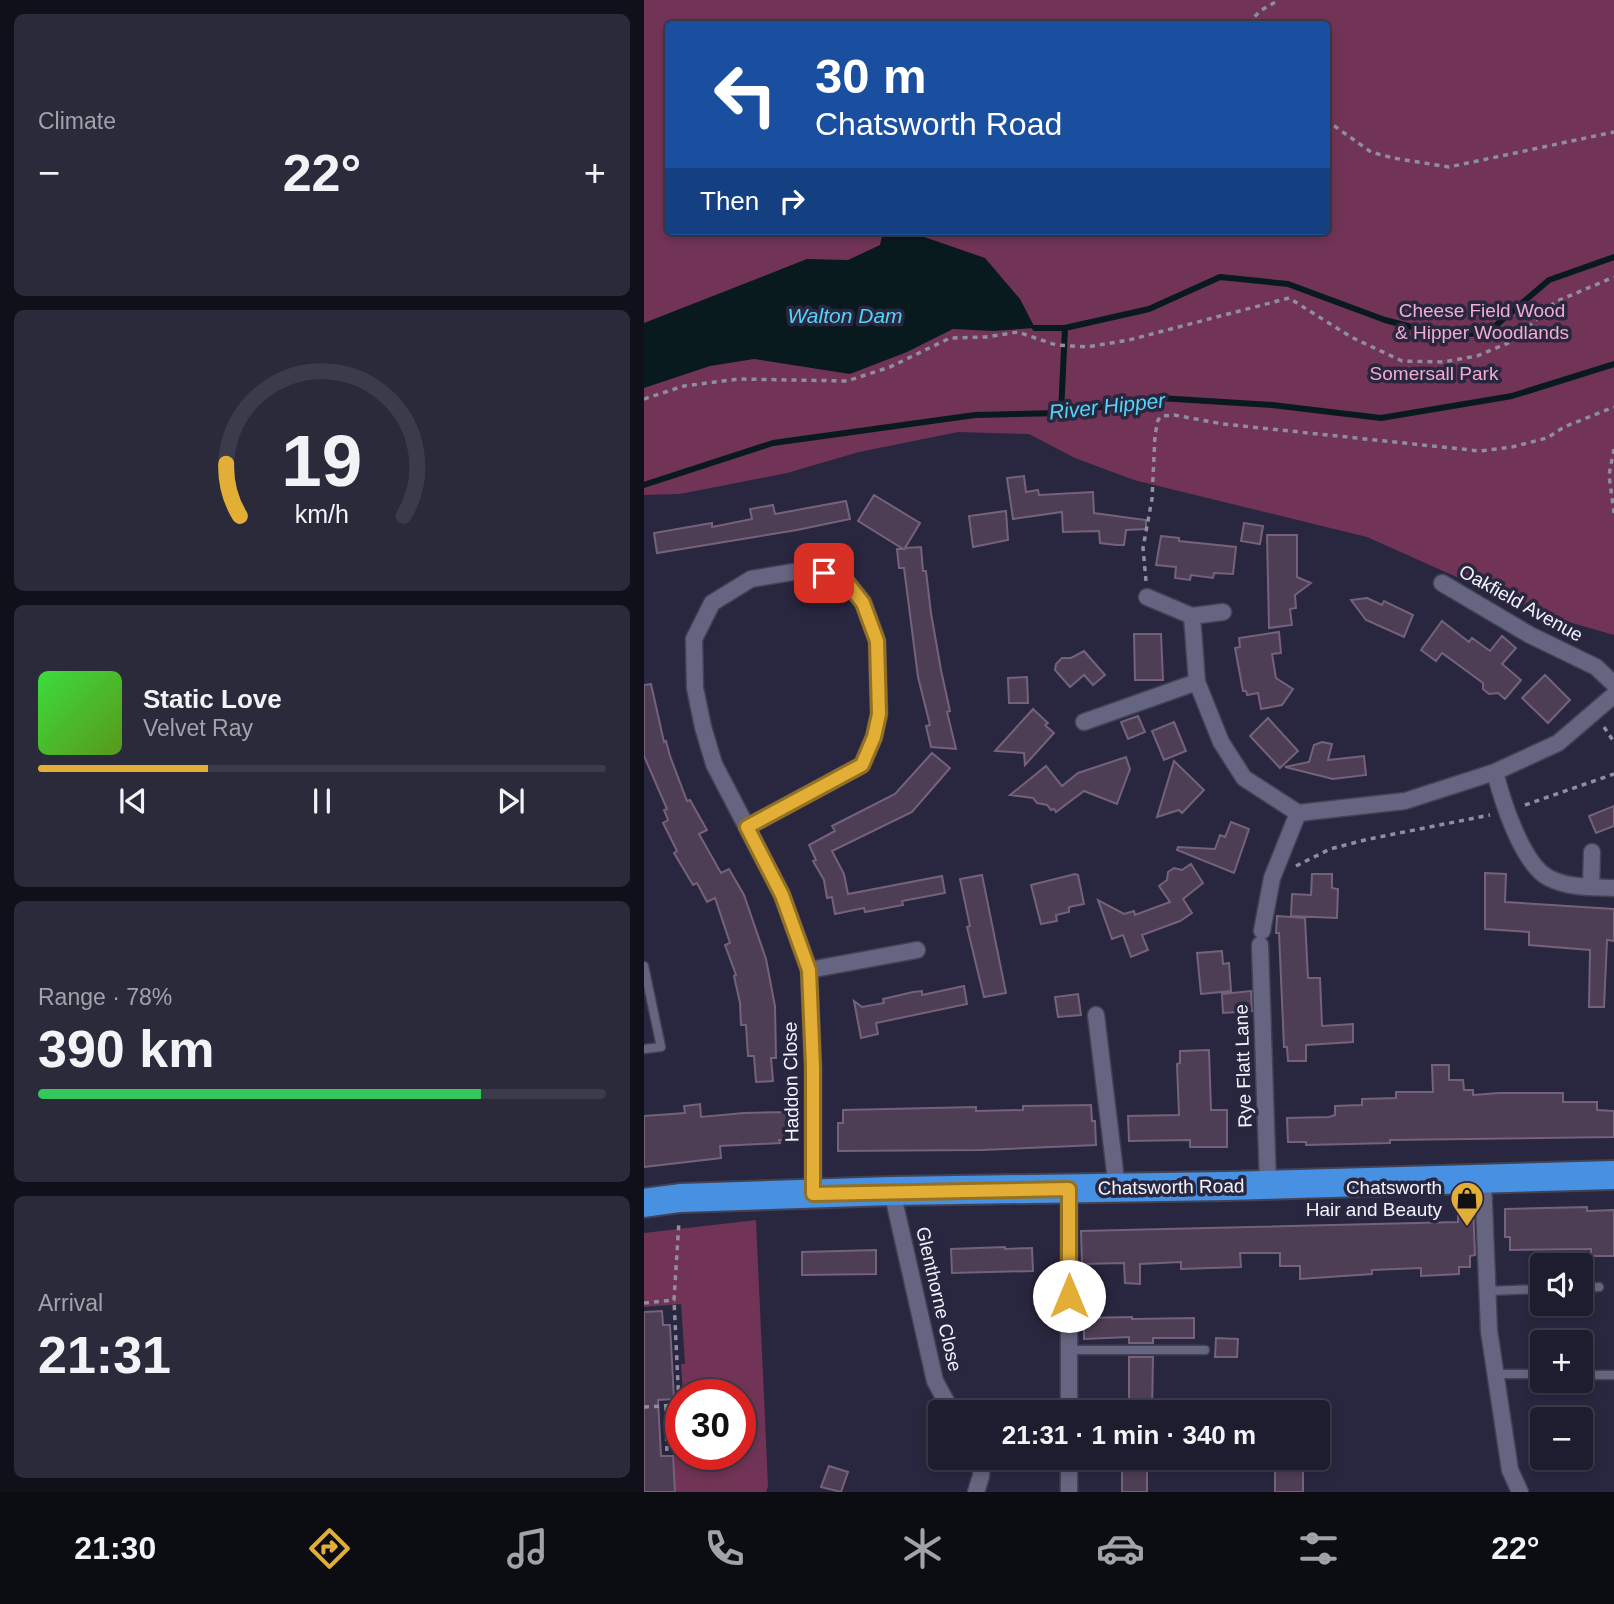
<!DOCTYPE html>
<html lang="en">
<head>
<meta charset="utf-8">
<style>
  body { margin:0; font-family:Helvetica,sans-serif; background:#2b2a3b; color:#f1f3f6; height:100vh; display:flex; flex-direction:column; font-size:26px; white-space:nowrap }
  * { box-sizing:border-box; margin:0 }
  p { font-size:23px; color:#a1a2aa }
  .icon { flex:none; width:38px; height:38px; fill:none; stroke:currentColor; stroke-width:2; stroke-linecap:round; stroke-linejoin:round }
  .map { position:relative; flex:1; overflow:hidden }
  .details { display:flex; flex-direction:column; gap:14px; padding:14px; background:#10101a; width:644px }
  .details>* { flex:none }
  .top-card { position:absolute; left:21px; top:21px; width:665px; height:214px; border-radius:7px; box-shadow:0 4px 10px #0003,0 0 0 2px #3c3b4b; background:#1a4fa0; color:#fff; overflow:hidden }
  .fabs { position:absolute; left:886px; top:1253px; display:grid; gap:14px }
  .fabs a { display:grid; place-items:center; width:63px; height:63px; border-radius:7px; background:#1e1d2f; box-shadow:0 4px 10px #0003,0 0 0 2px #3c3b4b; font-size:35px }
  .speed { position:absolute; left:21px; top:1379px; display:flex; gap:14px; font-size:35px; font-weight:700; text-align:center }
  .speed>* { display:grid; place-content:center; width:91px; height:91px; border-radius:50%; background:#1e1d2f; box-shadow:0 4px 10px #0003,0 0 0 2px #3c3b4b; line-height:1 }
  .speed .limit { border:10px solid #d22; background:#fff; color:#111 }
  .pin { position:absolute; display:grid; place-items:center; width:60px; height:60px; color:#fff; margin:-30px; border-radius:14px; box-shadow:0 4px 10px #0006 }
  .me { position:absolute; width:77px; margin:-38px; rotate:0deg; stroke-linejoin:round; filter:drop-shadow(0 0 5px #0008) }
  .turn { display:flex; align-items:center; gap:24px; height:147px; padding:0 35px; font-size:32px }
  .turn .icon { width:91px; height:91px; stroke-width:2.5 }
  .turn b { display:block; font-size:49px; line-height:60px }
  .then { display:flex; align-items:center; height:66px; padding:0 35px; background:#0003; gap:14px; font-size:26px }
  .big { font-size:52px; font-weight:700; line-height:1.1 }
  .details .widget { flex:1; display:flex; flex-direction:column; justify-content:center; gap:10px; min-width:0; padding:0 24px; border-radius:10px; background:#2b2a3b }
  .details .dial { align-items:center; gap:0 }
  .dial svg { height:182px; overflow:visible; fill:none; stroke:#3c3b4b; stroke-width:7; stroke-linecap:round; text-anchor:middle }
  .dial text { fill:#f1f3f6; stroke:none }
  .song { display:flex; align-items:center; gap:21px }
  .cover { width:84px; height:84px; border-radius:10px; background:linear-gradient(135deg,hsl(120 70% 55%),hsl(90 70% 35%)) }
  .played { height:7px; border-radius:4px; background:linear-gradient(90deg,#e3ae35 30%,#3c3b4b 30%) }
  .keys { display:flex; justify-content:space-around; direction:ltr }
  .heat { display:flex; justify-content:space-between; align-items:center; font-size:38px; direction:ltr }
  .charge { height:10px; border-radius:5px; background:linear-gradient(90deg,#34c759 78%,#3c3b4b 0) }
  .trip { position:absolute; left:284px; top:1400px; width:402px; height:70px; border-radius:7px; background:#1e1d2f; box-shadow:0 4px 10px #0003,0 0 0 2px #3c3b4b; font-weight:700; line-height:70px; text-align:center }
  .dock { display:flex; height:112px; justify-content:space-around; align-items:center; background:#0c0c13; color:#a1a2aa }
  .dock .icon { width:49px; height:49px }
  .dock .active { color:#e3ae35 }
  .dock b { font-size:32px; color:#f1f3f6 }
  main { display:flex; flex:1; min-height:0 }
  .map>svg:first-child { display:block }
  .green { fill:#713456; fill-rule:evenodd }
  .water { fill:#091a1f }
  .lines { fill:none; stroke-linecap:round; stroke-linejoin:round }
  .stream { stroke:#091a1f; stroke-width:6 }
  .building { fill:#4e3e55; stroke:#74627b; stroke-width:2 }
  .service-casing { stroke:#424255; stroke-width:11 }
  .minor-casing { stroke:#424255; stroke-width:19 }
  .trunk-casing { stroke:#424255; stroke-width:32 }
  .path { stroke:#8e8e9f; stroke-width:3.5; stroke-dasharray:5 5; stroke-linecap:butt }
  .service { stroke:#656581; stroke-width:8 }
  .minor { stroke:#656581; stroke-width:16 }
  .trunk { stroke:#4890e1; stroke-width:28 }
  .route-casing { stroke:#947122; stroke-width:18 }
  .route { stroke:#e3ae35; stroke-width:12 }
  .labels { text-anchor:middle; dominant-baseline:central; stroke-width:7; stroke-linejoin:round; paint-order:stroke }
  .park-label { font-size:19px; fill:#f2accf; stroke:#28273f }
  .street-label { font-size:19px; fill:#f2f3fd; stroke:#28273f }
  .poi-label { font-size:19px; fill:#f2f3fd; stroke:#28273f; text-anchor:end }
  .water-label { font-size:21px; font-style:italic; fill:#52d4f8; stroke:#28273f }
</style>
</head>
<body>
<main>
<section class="details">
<div class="widget"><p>Climate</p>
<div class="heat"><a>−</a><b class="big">22°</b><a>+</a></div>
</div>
<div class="widget dial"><svg viewBox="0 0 100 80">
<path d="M14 69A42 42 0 1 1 86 69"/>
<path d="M14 69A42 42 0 0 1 8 46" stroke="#e3ae35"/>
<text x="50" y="56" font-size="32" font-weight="700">19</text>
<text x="50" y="72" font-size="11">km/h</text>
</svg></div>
<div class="widget">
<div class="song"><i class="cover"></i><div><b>Static Love</b><p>Velvet Ray</p></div></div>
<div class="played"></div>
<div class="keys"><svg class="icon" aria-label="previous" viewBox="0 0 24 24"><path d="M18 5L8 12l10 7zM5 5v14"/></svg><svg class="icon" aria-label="pause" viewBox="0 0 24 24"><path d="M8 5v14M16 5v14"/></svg><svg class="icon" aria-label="next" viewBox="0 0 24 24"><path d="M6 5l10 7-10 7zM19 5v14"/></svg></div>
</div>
<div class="widget"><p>Range · 78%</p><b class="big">390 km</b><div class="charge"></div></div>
<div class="widget"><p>Arrival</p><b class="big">21:31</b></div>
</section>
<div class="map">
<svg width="970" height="1492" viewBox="0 0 970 1492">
  <rect width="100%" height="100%" fill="#28273f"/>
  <path class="green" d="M0 0H970V635L893 613 723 537 490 480 431 458 385 434 314 432 215 452 143 473 36 494 0 495ZM24 24H682V231H24Z
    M112 1220 124 1486 122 1492H31L28 1440H37V1454H96V1395H39L37 1364H41L37 1304 0 1307V1233Z"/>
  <path class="water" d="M239 231H263L341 258 376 299 391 328 349 331 309 329 263 352 206 374 110 359 66 366 0 388V323L163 259 204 260 236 245Z"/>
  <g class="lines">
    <path class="stream" d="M391 328H421L505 309 576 277 644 284 741 320 798 335 843 333 905 280 970 257
      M417 413 421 328
      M0 485 129 443 331 415 417 413 515 398 628 405 737 418 868 396 970 364"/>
  </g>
  <path class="building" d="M380 476 382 492 394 490 395 495 449 492 450 513 502 520V529L482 530 480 545H472L456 543 455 531 419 532 418 512 369 519 363 478Z
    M230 495 276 523 261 548 277 547 279 571H282L287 613 297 670 306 711 303 712 312 749 287 747 282 726 286 725 274 677 260 568H255L253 549H259L214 521Z
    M202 501 206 519 153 530 13 553 10 533 68 523V527L108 519 106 509 129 505 131 514Z
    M362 511 364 540 329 547 325 516Z
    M600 523 619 526 616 544 597 541Z
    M623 535H653V577L667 583 651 595 652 608 646 609 648 625 625 628Z
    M517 536 535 538V541L592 547 589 574 570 573 569 578 547 575 546 580 531 578 532 567 512 565Z
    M723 598 738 605 740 601 769 615 760 637 722 620 707 600Z
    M798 621 825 642 828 638 846 651 858 636 872 648 858 664 877 680 861 699 854 693 845 694 839 689V683L798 653 792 661 777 650Z
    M635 632 637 653 628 654 632 678 649 689 638 705 617 709 614 693 603 695 602 691H599L591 648 596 647 595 638Z
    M490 634H517L519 680H491Z
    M440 651 461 675 449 685 440 675 426 687 411 670 412 664 418 658H427Z
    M901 675 926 700 904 723 878 698Z
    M383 677 384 703H365L364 678Z
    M7 684 20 742 22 741 26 756 43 801 46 800 63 830 55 834 77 873 85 869 100 895 122 959 131 1006 132 1058H127L129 1081 112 1082 110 1056H104L102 1025H97L96 1003 90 976 92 975 81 945 86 943 71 898 63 902 53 883 49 885 30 853 33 851 19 823 24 820 20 810 23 809 0 756V685Z
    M389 709 404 723 401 725 410 733 381 765 380 753 351 751Z
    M494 716 501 732 484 739 477 722Z
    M624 718 654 751 636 768 606 736Z
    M530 722 542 751 520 760 508 731Z
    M678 742 688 744 684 760 720 756 722 775 689 779 641 767 665 762 670 745Z
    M288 753 306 768 268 812 188 851 200 874 204 894 298 876 301 893 258 901 259 905 221 912 220 908 191 914 188 897 183 898 180 880 169 861 172 860 165 845 191 831 188 826 251 794Z
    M482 757 486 769 473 804 440 791 412 812 410 809 407 810 403 805 393 803 389 798 366 795 402 766 418 786 434 773Z
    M530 761 560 790 538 813 535 810 513 817Z
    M970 806V826L952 833 945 816Z
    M587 822 605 829 590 873 533 850 534 847 571 849 576 835 581 837Z
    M547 864 559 883 539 899 548 913 536 921 498 935 504 950 487 957 479 935 468 939 454 900 480 914 490 911 491 915 526 902 515 886 523 880 524 872 530 868 538 870Z
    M841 873 862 874 861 902 970 909V941L963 940 960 1007H945L946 950 885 945V932L841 929Z
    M431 874 434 875 440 904 425 907V912L412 915 413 921 397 924 387 885Z
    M668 874H688V888L694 889 693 918 647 916 648 894 667 895Z
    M338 875 362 993 340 997 323 927 326 926 316 879Z
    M633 916 661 918 664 978H676L678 1026 709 1024V1042L662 1045V1061H644L643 1047H640L635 933H632Z
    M578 951 579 964 585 963 587 991 557 994 553 953Z
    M320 986 323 1004 232 1023 234 1034 217 1038 210 1001 218 1007 240 1003 239 999 269 992 278 991V995Z
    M607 991 608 1011 579 1013 578 994Z
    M434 994 437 1015 414 1017 411 997Z
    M565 1050 567 1110H583V1147H546V1140L485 1141 484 1116 535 1115 533 1064 536 1063V1051Z
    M788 1065H805V1080H819L820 1090H829V1095L855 1093H919V1102H953V1110L970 1111V1137L746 1140V1143L662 1145V1142H644L643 1118 685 1117 691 1115V1106L718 1105V1099L752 1098V1092H789Z
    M56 1104 57 1117 100 1113 146 1112 147 1140H135L136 1143 76 1146 77 1158 0 1167V1116L41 1113 40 1106Z
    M447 1105 448 1121H451L452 1145 338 1150 194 1151V1123H199V1110L332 1107V1111L379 1110V1106Z
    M829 1206 831 1255 826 1256V1267H815V1274L777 1276V1268L728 1270V1274L656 1279V1266H636V1253H596L597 1267 537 1269V1262L496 1264V1284L481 1283 480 1263 438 1264 437 1231 814 1222V1207Z
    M943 1207V1211L970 1210V1256H947V1249L866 1250V1237H861V1209Z
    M361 1247V1249L388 1248 389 1271 308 1273 307 1249Z
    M232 1250V1274L158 1275V1252Z
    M18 1311 19 1325H26L30 1399 14 1400 17 1456H29L31 1492H0V1312Z
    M488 1317V1319L550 1318V1338H509V1343H485V1337L440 1339V1318Z
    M572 1338 594 1339 593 1357H571Z
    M485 1357H509L508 1412H485Z
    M481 1458H503V1492H478V1466H481Z
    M631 1458H659V1492H631Z
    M185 1466 204 1472 197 1492 177 1487Z"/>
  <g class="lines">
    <defs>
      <path id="service" d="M0 966 17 1047 0 1049
        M936 1288 955 1287
        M843 1291 898 1289
        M425 1350H561
        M852 1374H898
        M936 1375H970"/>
      <path id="minor" d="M798 583 886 635 952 667 970 684
        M503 597 548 616 553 682 577 742 600 778 654 813 761 801 851 772 914 743 970 695
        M548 616 579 612
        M440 722 553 682
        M851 772C858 800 878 864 905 878 924 888 949 887 970 888
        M103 827 218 765 230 737 235 714 233 641 219 602 198 576 161 570 107 579 68 603 50 639 51 688 59 727 70 764 138 895 165 970 169 1067V1194
        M947 887 948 852
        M618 931 628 878 654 813
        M616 945 624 1185
        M165 970 273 950
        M452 1015 473 1188
        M839 1179 845 1331 866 1470 876 1492
        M425 1189V1412
        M248 1191 291 1381 308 1412
        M425 1458V1492
        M332 1492 337 1476 338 1458"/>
      <path id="trunk" d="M0 1203 36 1198 248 1191 583 1186 970 1175"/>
    </defs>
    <use href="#service" class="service-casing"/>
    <use href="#minor" class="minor-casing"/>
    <use href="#trunk" class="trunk-casing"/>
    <path class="path" d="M604 24 616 11 635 0
      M682 120 727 152 749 158 805 167 970 132
      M0 399 40 386 95 379 203 381 246 367 306 338 342 337 374 332 412 345 443 347 485 340 645 298 707 337 758 361 799 362 833 356 869 341 911 302 970 277
      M970 449 965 475 970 513
      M502 581 499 548 508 499 511 435 514 420 518 416 530 415 579 424 836 451 868 447 903 438 920 427 970 407
      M960 727 970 742
      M881 805 970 774
      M652 866 686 849 725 839 846 815
      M0 1303 30 1300 35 1221
      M22 1406 23 1456
      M0 1407 35 1405 30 1300"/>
    <use href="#service" class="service"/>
    <use href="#minor" class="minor"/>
    <use href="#trunk" class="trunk"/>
  </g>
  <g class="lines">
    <defs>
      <path id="route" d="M180 573 198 576 219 603 233 641 235 714 230 737 218 765 103 827 138 895 165 970 169 1067V1194L425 1189V1296"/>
    </defs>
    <use href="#route" class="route-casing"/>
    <use href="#route" class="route"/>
  </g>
  <defs>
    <symbol id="shop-pin" viewBox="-11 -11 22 30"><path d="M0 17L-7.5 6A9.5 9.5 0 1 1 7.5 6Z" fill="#e3ae35" stroke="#28273f"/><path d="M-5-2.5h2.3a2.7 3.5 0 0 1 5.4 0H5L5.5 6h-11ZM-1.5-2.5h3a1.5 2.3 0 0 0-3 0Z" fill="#111"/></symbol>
  </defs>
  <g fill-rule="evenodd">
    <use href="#shop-pin" x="804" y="1179" width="38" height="52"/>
  </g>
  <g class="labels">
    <g class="park-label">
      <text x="838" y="310">Cheese Field Wood<tspan x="838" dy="22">&amp; Hipper Woodlands</tspan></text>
      <text x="790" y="373">Somersall Park</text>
    </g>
    <g class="street-label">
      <text transform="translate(877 603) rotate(29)">Oakfield Avenue</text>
      <text transform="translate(599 1066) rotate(-92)">Rye Flatt Lane</text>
      <text transform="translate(147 1082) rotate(-91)">Haddon Close</text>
      <text transform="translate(527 1187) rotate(-1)">Chatsworth Road</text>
      <text transform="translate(295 1299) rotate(77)">Glenthorne Close</text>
    </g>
    <g class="poi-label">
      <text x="798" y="1187">Chatsworth<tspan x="798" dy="22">Hair and Beauty</tspan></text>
    </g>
    <g class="water-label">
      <text x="201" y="315">Walton Dam</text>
      <text transform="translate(463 406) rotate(-6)">River Hipper</text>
    </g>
  </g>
</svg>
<div class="fabs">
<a><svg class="icon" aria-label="sound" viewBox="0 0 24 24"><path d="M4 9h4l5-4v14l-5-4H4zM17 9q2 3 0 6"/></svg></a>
<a>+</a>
<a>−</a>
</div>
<div class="speed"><div class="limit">30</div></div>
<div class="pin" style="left:180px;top:573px;background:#d93025"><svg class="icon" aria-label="arrive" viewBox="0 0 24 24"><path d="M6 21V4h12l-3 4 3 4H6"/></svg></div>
<svg class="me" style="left:425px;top:1296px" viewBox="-20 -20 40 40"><circle r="19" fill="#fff"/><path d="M0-13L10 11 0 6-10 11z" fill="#e3ae35"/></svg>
<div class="trip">21:31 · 1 min · 340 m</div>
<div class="top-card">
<div class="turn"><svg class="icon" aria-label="left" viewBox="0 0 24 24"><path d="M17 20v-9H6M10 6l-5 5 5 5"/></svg><div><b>30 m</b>Chatsworth Road</div></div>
<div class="then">Then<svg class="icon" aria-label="right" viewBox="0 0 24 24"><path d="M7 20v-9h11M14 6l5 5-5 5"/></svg></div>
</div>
</div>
</main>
<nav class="dock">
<b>21:30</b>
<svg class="icon active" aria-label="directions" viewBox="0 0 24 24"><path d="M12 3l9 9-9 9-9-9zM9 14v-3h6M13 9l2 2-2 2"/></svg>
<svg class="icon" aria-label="music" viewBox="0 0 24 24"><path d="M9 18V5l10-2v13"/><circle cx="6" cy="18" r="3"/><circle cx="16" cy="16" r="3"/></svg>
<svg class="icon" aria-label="phone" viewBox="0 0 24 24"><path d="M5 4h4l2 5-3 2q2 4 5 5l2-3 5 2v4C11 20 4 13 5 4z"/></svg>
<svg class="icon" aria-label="climate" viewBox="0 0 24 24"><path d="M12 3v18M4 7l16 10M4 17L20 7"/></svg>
<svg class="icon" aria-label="car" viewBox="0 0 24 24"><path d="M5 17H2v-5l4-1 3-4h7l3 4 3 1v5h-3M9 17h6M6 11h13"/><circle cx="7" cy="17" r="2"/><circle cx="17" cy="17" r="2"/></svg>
<svg class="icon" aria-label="filters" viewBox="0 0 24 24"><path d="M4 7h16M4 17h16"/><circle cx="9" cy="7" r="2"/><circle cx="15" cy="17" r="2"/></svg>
<b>22°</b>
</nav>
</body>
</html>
